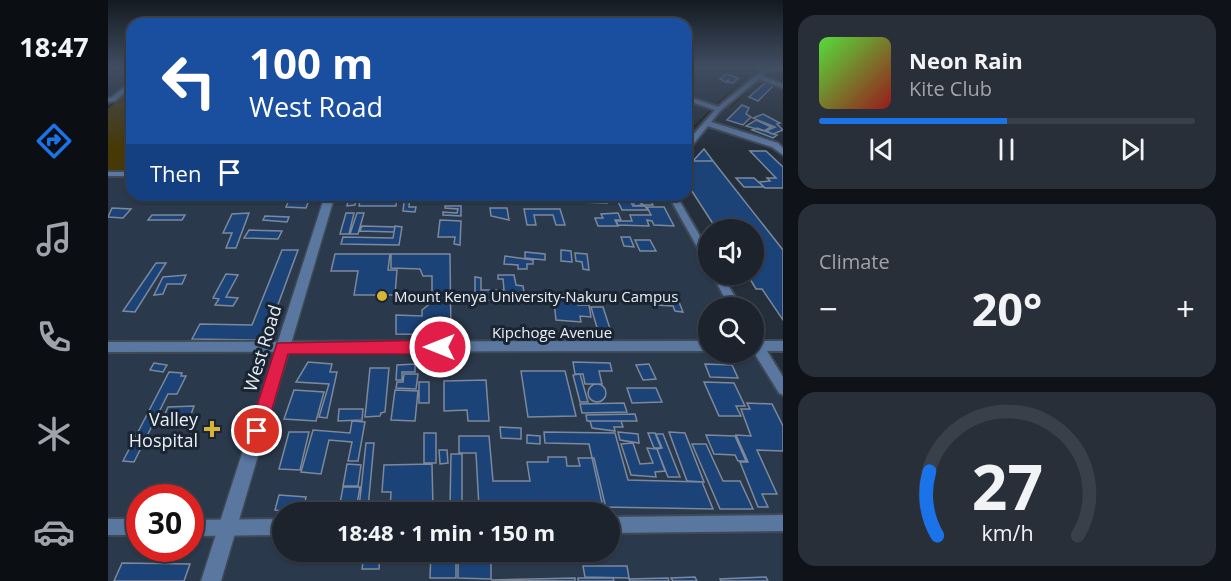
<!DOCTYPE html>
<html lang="en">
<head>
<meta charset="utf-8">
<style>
  body { margin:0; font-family:"Open Sans",sans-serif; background:#292f39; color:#f1f3f6; height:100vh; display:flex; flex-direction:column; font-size:22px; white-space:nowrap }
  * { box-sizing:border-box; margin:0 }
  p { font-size:20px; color:#a0a4aa }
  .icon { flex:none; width:33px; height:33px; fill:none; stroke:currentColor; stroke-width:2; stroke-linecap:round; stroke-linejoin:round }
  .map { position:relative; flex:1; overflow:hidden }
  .drawer { display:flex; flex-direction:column; gap:15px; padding:15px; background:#0f1319; width:448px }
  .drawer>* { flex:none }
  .hud { position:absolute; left:18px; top:18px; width:566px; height:183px; border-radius:18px; box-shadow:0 2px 4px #0004,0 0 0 2px #3a4049; background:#1a4fa0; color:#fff; overflow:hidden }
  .controls { position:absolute; left:590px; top:219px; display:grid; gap:12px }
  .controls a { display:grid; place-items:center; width:66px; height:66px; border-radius:50%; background:#1c232d; box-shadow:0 2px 4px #0004,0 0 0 2px #3a4049; font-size:30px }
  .speed { position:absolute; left:18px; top:484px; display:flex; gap:12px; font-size:30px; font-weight:700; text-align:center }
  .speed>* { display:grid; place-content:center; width:78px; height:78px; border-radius:50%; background:#1c232d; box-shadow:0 2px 4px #0004,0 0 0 2px #3a4049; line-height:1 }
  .speed .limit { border:9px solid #d22; background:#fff; color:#111 }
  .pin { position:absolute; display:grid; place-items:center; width:51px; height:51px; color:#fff; margin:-26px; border:3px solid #fff; border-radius:50%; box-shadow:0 2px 6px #0007 }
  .me { position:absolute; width:66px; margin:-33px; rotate:270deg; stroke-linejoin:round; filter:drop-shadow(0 0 4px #0008) }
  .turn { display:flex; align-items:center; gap:21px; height:126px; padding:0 24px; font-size:27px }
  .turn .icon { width:78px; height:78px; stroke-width:2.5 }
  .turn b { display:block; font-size:42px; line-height:51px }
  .then { display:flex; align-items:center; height:57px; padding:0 24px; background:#0003; gap:12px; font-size:22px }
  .big { font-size:45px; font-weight:700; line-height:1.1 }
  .drawer .widget { flex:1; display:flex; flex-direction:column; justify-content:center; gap:9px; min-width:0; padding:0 21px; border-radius:18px; background:#292f39 }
  .drawer .dial { align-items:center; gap:0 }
  .dial svg { height:156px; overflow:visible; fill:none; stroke:#3a4049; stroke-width:7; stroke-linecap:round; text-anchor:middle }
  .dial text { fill:#f1f3f6; stroke:none }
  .song { display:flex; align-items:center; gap:18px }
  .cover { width:72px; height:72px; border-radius:9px; background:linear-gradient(135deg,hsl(110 70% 55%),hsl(0 70% 35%)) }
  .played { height:6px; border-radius:3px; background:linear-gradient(90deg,#1a73e8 50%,#3a4049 50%) }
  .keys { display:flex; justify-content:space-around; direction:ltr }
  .heat { display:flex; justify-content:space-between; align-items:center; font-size:33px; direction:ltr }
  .trip { position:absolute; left:164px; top:502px; width:348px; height:60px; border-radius:30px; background:#1c232d; box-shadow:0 2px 4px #0004,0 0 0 2px #3a4049; font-weight:700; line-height:60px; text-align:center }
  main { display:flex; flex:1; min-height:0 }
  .tab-bar { display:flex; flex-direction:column; width:108px; justify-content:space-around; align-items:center; background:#0b0e12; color:#a0a4aa }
  .tab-bar .icon { width:42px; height:42px }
  .tab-bar .current { color:#1a73e8 }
  .tab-bar b { font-size:27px; color:#f1f3f6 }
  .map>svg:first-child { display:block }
  .built { fill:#2b394c; fill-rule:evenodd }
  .green { fill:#473906 }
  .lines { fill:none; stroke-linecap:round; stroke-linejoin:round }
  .stream-far1 { stroke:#221a03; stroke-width:1.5 }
  .stream { stroke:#221a03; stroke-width:2 }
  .building { fill:#1c4378; stroke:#7d899a; stroke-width:1.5 }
  .minor-casing { stroke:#404a56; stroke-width:4 }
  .tertiary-casing { stroke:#404a56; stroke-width:3 }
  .minor { fill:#5a77a0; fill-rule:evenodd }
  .tertiary { fill:#5a77a0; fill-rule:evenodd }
  .route { fill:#e11d48; stroke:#92132f; stroke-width:1.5 }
  .poi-dot { fill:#d8b434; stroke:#1b2532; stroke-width:2 }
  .labels { text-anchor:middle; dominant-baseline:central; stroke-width:6; stroke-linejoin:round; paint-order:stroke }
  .poi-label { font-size:15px; fill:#e9eff9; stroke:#1b2532; text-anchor:start }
  .street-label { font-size:15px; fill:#e9eff9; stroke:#1b2532 }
  .near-street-label { font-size:18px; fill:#e9eff9; stroke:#1b2532 }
  .near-poi-label { font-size:18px; fill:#e9eff9; stroke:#1b2532; text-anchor:end }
</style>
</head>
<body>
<main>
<nav class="tab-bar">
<b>18:47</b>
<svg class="icon current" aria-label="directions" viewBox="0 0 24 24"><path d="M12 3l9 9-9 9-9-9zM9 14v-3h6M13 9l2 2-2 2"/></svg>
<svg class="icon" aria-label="music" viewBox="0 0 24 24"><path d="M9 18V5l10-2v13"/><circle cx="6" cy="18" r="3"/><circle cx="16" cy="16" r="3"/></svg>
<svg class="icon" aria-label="phone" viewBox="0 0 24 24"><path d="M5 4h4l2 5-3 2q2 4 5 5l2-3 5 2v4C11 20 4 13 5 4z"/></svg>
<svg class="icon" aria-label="climate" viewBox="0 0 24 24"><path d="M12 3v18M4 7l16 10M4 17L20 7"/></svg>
<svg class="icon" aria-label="car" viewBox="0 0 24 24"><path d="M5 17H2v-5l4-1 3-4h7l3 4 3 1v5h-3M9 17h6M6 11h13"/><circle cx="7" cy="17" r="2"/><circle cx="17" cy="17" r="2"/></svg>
</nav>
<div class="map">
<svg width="675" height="581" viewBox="0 0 675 581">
  <rect width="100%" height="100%" fill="#252f3c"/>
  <path class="built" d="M0 177H24V195H562L600 257V274L610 275 630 307 600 308V352H645V332L674 381V581H0ZM32 498H82V549H32ZM174 513H501V552H174Z"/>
  <path class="green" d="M24 88V178H0V109Z"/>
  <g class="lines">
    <path class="stream-far1" d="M610 103 641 75
      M623 107 650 80
      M0 108 24 86
      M583 130 603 110"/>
    <path class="stream" d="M578 135 585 128"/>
  </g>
  <path class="building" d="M618 74 630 78 625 83 619 82 621 79 618 82 612 79Z
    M657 83 666 85 650 101 641 97Z
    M634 105 641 108 638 114 643 117 635 125 619 120Z
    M655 114 672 123 669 124 675 130 665 134 658 131 667 127 645 118Z
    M648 120 663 127 656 131 638 126Z
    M649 128 665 134 669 135 665 138 644 130Z
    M596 149 605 161H585Z
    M642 151H658L675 167V188H657L651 182 662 181 659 178H668Z
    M585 161H605L675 250V320L654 289H648L639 274H645V230H609L578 182V169Z
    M628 178H646L656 187H636Z
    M183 195H203L198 208 178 207Z
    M241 195H249L247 205 239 206Z
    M253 195H289L288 206H251Z
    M297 195H302L301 207H308L307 212 295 211Z
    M467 195H496L499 203 469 202Z
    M507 195H519L525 206H537L540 210H514Z
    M521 195H528L534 205 527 206Z
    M530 195H540L545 205H535Z
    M337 206H353V216L335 215V212L349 213 350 209 337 208Z
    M539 207H556L566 226 546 225 544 221 539 220 541 226 510 225 508 221H524L522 215H543Z
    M4 208 23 209 15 218 0 217Z
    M382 208H399L401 220 383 216Z
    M416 209H452L457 225H448L445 215H426L428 225H419Z
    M141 213 128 248H118L124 233H115L124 214Z
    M238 213H246L241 234H232Z
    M249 213H256L250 234H242Z
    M510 213 513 220H507L510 226H490L487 218H495L493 214Z
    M44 215H77L74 220H40Z
    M157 216 181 217 179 222 155 220Z
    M332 220 353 221 352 245 346 244 347 237H330Z
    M254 226 287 227 286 232 252 231Z
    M287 226 294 227 291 245 233 244 235 237 285 238Z
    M141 230 174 231 170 239 136 238Z
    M513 237H522L526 247 516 246Z
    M527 240H542L548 251H532Z
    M174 250H190L157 340 84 339 92 324 144 325Z
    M453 250 463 251 464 262 453 261Z
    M417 252 437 254V260L417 258Z
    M467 253 479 254 481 270 475 269 474 262 468 261Z
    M227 254H282L280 270H289L287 295H246L250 271H223Z
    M283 254H342L343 335 288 334V315L314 316V310L324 302V276H315L312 269 283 268Z
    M397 256 425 260V264H419V269H410V265L396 264Z
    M48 263H58L27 312 15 311Z
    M118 274 130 275 118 297 130 298 125 306 107 305 111 299 105 298Z
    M78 275 74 284H59L55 294 46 295 55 277Z
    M390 275H406L408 285 415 286 416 293H409L411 301 367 300V277L373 278V290H396L395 279H390Z
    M445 293 468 294 470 305H481L483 317 472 316 473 322 448 320Z
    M553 296 569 297 575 312 567 311 565 306 547 305 545 299 555 300Z
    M483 307H495L505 338H492Z
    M200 362 224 364 222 372H229L219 418 211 417 221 384 188 382Z
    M465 362 502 363 504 371H491L494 384H477L475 374H467Z
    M46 363 59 365 55 372 42 370Z
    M307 364V372H294V380H288L289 365Z
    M541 364 548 379 535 380 528 365Z
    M597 364 624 365 630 378 602 377Z
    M262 368H281L277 412 273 413 272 416 257 417Z
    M413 371H457L468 416 420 417Z
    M61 372 74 373 73 376H78L69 394H60L26 462 15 461Z
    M296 374H310L308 389 288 388 289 382H295Z
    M472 374 480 402H472L465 375Z
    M378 380 381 421H360L359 410 336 411V381Z
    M311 382H321V403H311Z
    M596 382 626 383 637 406H628L633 416H611Z
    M480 393a9 9 0 1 1 18 0a9 9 0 1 1-18 0Z
    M519 388H548L554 402 524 403Z
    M186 390 216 392 208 421 176 419Z
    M287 390 310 391 307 421 283 420Z
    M516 403 519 412 474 413 472 404Z
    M639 403 664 404 675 426V451L649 450 669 494H654L660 507H650L632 462H640L628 435 643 436 633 409H642Z
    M86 406 80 423H53L60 407Z
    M231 409H255L254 420 230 421Z
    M527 414 529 421H479L478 415Z
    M244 421 257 422 250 461H240L244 442 221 440 213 474 193 472 205 430 242 433Z
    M482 421H513L515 427H506L507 431 484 428Z
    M392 427 413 428V439L393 438Z
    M181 432H201L192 470 171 469Z
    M436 432 507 433 520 480 594 482 605 509 495 507 481 444 437 443Z
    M510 432 530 434 531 443 512 440Z
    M561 432 577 433 596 482 579 481Z
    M316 433H328V463H316Z
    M540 433H547L553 448H546Z
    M548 434H555L572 477H560L549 449 554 448Z
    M419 435 432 436V444L419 443Z
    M598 435 627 436 638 461H630L627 455 606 454Z
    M351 436H381L385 481H422L419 462H440V457H458L459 466H472L470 458H486L498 508H371L368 453H351Z
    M258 443H266L260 508H251Z
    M525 443 532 464 545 463 539 448 549 449 557 471 547 472 548 477 523 475 513 444Z
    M584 444H598L615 481H632L645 509H612Z
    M331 450H339L340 463 332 464Z
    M343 454H354V507H342Z
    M239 464 253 465 250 486H235Z
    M324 464 325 509 282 510 283 492H274L276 465Z
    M235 487H252L248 510 231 509Z
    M171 495 198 497 195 511 167 510Z
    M323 552H348V578H322Z
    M350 552H371V561H383V579L350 578Z
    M256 554H272L271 569H254Z
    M14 563 82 564 76 581H6Z
    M475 566H519L521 578 477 577Z
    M587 577 589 581H565L563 578Z
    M658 577 660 581H613L612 579Z
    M467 578V581L383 580Z
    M470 578H505L506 581H470Z
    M560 578 561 581H522L521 579Z"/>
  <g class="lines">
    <defs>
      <path id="minor" d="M581 66H587L580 74 578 75V70Z
        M656 69 661 70 654 76 675 84V88L651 79 613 110 603 122 670 143 675 148V155L664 147 600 126 581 149H578V143L607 110 578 100V96L610 107Z
        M24 81V86L7 101 0 102V98H3Z
        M0 172H24V176H0Z
        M560 195H568L600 250V262L597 261Z
        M604 274H614L633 308H622Z
        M645 334 649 335 652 341H675V351H659L675 377V395L671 393 645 351Z
        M600 341V351L0 352V342Z
        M675 515V531L501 533V517Z
        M0 519H32V535H0Z
        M174 519V535L82 536V520Z"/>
      <path id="tertiary" d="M641 66 658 68 675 66V70L658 72Z
        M217 195H227L113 581H93Z"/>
    </defs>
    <use href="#minor" class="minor-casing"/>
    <use href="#tertiary" class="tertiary-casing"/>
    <use href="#minor" class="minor"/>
    <use href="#tertiary" class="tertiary"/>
  </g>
  <linearGradient id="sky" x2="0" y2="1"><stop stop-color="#141a21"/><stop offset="0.45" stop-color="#404d61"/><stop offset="1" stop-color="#404d61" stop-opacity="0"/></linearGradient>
  <rect width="675" height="148" fill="url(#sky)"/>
  <path class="route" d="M332 340 339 347 332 354H180L156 437 149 439 143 437 141 431 169 343Z"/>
  <g class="poi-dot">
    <circle cx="274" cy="296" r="6"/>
    <path d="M101 420h6v6h6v6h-6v6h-6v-6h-6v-6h6z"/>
  </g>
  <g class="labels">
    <g class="poi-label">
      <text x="286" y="296">Mount Kenya University-Nakuru Campus</text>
    </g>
    <g class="street-label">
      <text x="444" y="332">Kipchoge Avenue</text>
    </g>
    <g class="near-street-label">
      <text transform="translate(154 348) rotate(-73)">West Road</text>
    </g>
    <g class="near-poi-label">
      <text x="90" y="419">Valley<tspan x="90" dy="21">Hospital</tspan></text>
    </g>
  </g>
</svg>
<div class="controls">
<a><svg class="icon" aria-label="sound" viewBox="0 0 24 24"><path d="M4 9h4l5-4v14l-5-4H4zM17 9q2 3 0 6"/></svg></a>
<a><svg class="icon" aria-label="search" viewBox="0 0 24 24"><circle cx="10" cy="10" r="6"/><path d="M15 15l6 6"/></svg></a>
</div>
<div class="speed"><div class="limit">30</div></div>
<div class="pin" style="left:149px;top:431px;background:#d93025"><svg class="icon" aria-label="arrive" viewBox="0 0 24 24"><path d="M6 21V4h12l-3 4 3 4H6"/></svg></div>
<svg class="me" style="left:332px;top:347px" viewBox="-20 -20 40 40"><circle r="17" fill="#e11d48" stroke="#fff" stroke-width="3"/><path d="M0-11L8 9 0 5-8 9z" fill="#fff"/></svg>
<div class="trip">18:48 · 1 min · 150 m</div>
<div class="hud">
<div class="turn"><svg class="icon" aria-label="left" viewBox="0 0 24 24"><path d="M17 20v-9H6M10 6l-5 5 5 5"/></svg><div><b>100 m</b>West Road</div></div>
<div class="then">Then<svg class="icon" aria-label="arrive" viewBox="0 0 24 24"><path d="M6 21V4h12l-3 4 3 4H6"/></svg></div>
</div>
</div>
<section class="drawer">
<div class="widget">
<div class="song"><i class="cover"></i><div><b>Neon Rain</b><p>Kite Club</p></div></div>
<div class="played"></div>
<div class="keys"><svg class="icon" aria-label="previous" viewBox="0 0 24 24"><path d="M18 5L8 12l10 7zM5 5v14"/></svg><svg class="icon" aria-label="pause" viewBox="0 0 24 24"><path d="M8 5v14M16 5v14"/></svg><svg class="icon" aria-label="next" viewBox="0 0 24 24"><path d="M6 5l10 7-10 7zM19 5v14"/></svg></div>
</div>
<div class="widget"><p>Climate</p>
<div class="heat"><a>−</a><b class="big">20°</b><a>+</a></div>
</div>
<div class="widget dial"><svg viewBox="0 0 100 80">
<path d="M14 69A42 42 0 1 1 86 69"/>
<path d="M14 69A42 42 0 0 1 10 36" stroke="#1a73e8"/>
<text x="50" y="56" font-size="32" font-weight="700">27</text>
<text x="50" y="72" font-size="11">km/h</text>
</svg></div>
</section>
</main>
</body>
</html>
